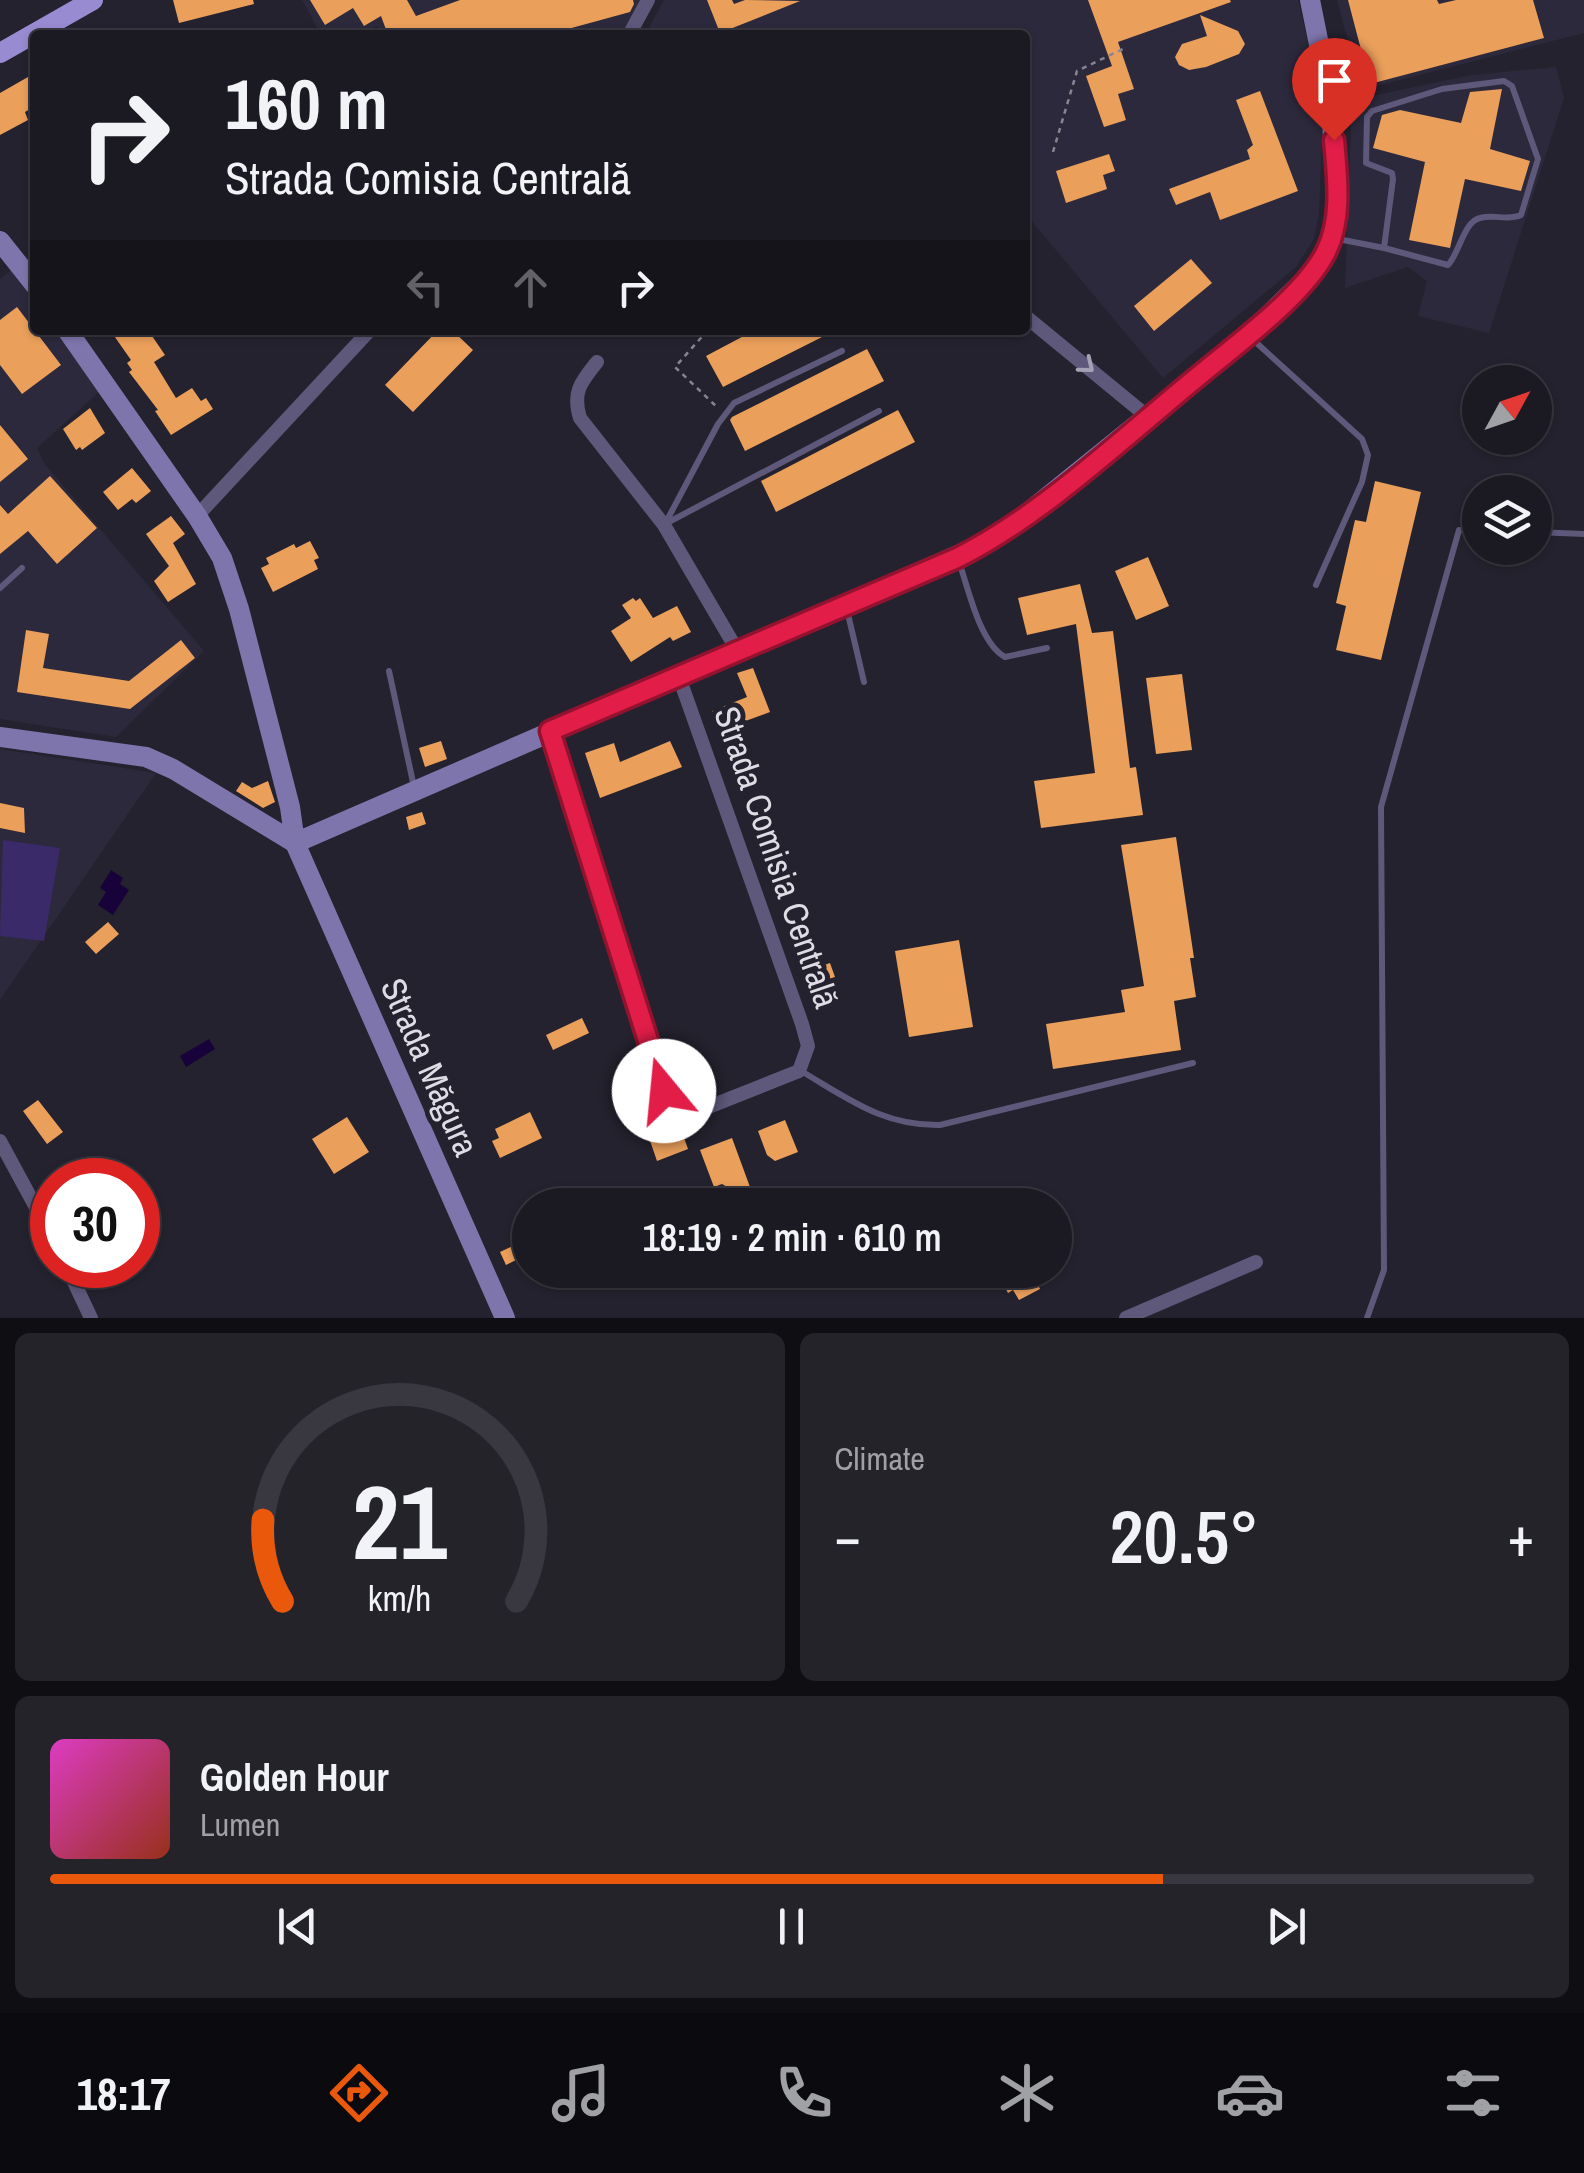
<!DOCTYPE html>
<html lang="en">
<head>
<meta charset="utf-8">
<style>
  body { margin:0; font-family:"Archivo Narrow",sans-serif; background:#24232a; color:#f1f3f6; height:100vh; display:flex; flex-direction:column; font-size:38px; white-space:nowrap }
  * { box-sizing:border-box; margin:0 }
  p { font-size:32px; color:#a0a1a5 }
  .icon { flex:none; width:55px; height:55px; fill:none; stroke:currentColor; stroke-width:2; stroke-linecap:round; stroke-linejoin:round }
  .map { position:relative; height:1318px; overflow:hidden }
  .panel { display:flex; flex-direction:column; gap:15px; padding:15px; background:#0f0e13; flex:1 }
  .panel>* { flex:none }
  .guide { position:absolute; left:30px; top:30px; width:1000px; height:305px; border-radius:10px; box-shadow:0 2px 8px #0004,0 0 0 2px #393840; background:#1b1a22; color:#f1f3f6; overflow:hidden }
  .needle { width:65px; rotate:50deg }
  .controls { position:absolute; left:1462px; top:365px; display:grid; gap:20px }
  .controls a { display:grid; place-items:center; width:90px; height:90px; border-radius:50%; background:#1b1a22; box-shadow:0 2px 8px #0004,0 0 0 2px #393840; font-size:50px }
  .speed { position:absolute; left:30px; top:1158px; display:flex; gap:20px; font-size:50px; font-weight:700; text-align:center }
  .speed>* { display:grid; place-content:center; width:130px; height:130px; border-radius:50%; background:#1b1a22; box-shadow:0 2px 8px #0004,0 0 0 2px #393840; line-height:1 }
  .speed .limit { border:15px solid #d22; background:#fff; color:#111 }
  .pin { position:absolute; display:grid; place-items:center; width:85px; height:85px; color:#fff; margin:-102px -42px; border-radius:50% 50% 50% 0; rotate:-45deg; box-shadow:0 0 10px #0007 }
  .pin .icon { rotate:45deg }
  .me { position:absolute; width:110px; margin:-55px; rotate:343deg; stroke-linejoin:round; filter:drop-shadow(0 0 8px #0008) }
  .turn { display:flex; align-items:center; gap:35px; height:210px; padding:0 30px; font-size:45px }
  .turn .icon { width:130px; height:130px; stroke-width:2.5 }
  .turn b { display:block; font-size:70px; line-height:85px }
  .lanes { display:flex; align-items:center; height:95px; padding:0 30px; background:#0003; justify-content:center; gap:50px; direction:ltr }
  .lanes .off { opacity:.35 }
  .big { font-size:75px; font-weight:600; line-height:1.1 }
  .panel .tile { flex:1; display:flex; flex-direction:column; justify-content:center; gap:15px; min-width:0; padding:0 35px; border-radius:15px; background:#24232a }
  .panel .dial { align-items:center; gap:0 }
  .dial svg { height:260px; overflow:visible; fill:none; stroke:#393840; stroke-width:7; stroke-linecap:round; text-anchor:middle }
  .dial text { fill:#f1f3f6; stroke:none }
  .song { display:flex; align-items:center; gap:30px }
  .cover { width:120px; height:120px; border-radius:15px; background:linear-gradient(135deg,hsl(310 70% 55%),hsl(10 70% 35%)) }
  .played { height:10px; border-radius:5px; background:linear-gradient(90deg,#ea580c 75%,#393840 75%) }
  .keys { display:flex; justify-content:space-around; direction:ltr }
  .heat { display:flex; justify-content:space-between; align-items:center; font-size:55px; direction:ltr }
  .panel .tiles { flex:1; display:grid; gap:15px; grid-template-columns:1fr 1fr }
  .tile:last-child { grid-column:span 2 }
  .trip { position:absolute; left:512px; top:1188px; width:560px; height:100px; border-radius:50px; background:#1b1a22; box-shadow:0 2px 8px #0004,0 0 0 2px #393840; font-weight:600; line-height:100px; text-align:center }
  .tabs { display:flex; height:160px; justify-content:space-around; align-items:center; background:#0b0a0e; color:#a0a1a5 }
  .tabs .icon { width:70px; height:70px }
  .tabs .current { color:#ea580c }
  .tabs b { font-size:45px; color:#f1f3f6 }
  .map>svg:first-child { display:block }
  .built { fill:#2c293c }
  .green { fill:#3b2a6a }
  .water { fill:#17023a }
  .building { fill:#ea9f5b }
  .lines { fill:none; stroke-linecap:round; stroke-linejoin:round }
  .path { stroke:#87868f; stroke-width:2.5; stroke-dasharray:5 5; stroke-linecap:butt }
  .lane { stroke:#5e587a; stroke-width:6 }
  .street { stroke:#5e587a; stroke-width:14 }
  .secondary { stroke:#7e75ac; stroke-width:20 }
  .primary { stroke:#988bd2; stroke-width:20 }
  .oneway { stroke:#a4a1b5 }
  .route-casing { stroke:#92132f; stroke-width:25 }
  .route { stroke:#e11d48; stroke-width:18 }
  .labels { text-anchor:middle; dominant-baseline:central; stroke-width:10; stroke-linejoin:round; paint-order:stroke }
  .street-label { font-size:35px; fill:#dedde5; stroke:#24222e }
</style>
</head>
<body>
<div class="map">
<svg width="1584" height="1318" viewBox="0 0 1584 1318">
  <rect width="100%" height="100%" fill="#24222e"/>
  <path class="built" d="M302 0H645L619 35H382L377 26 361 35H321Z
    M664 0H1298L1323 106 1319 213 1314 239 1296 267 1163 378 1025 213V35H645Z
    M1337 0H1584V33L1361 90Z
    M1556 67 1564 98 1489 333 1418 316 1427 281 1408 267 1345 288 1352 100 1472 75Z
    M13 268 35 299V330H57L100 391 37 448 44 463 204 651 116 737 0 719V279Z
    M0 749 156 773 0 1000Z"/>
  <path class="green" d="M3 840 60 848 44 941 0 936Z"/>
  <path class="water" d="M111 870 123 878 120 884 129 890 113 915 98 905 106 892 100 888Z
    M209 1039 215 1049 186 1067 180 1056Z"/>
  <path class="building" d="M173 0H253L254 4 179 23Z
    M310 0H407L416 16 460 0H633L634 4 630 12 546 35H388L381 16 364 26 353 8 325 25Z
    M707 0H732L734 4 745 0 800 1 720 33Z
    M1088 0H1230L1231 2 1118 42 1134 89 1118 94 1126 120 1104 127 1086 76 1112 66Z
    M1348 0H1437L1439 4 1456 0H1533L1544 38 1370 84Z
    M1200 15 1238 31 1245 44 1239 54 1206 67 1189 70 1179 65 1175 57 1182 44 1207 36Z
    M35 73V106L25 112 28 120 0 135V93Z
    M1502 89 1490 149 1530 161 1521 191 1465 179 1450 248 1409 240 1425 162 1373 148 1382 115 1400 110 1461 123 1470 92Z
    M1260 91 1298 191 1220 220 1210 192 1176 205 1169 189 1250 159 1247 150 1253 145 1236 100Z
    M1109 154 1115 171 1103 175 1107 189 1066 203 1056 171Z
    M1191 259 1212 283 1154 331 1134 306Z
    M17 307 61 365 22 394 0 365V320Z
    M110 330H148L165 355 154 362 176 398 192 388 201 401 206 398 213 409 171 435 155 411 158 410 129 372 132 370 127 363 131 360Z
    M438 330H452L473 350 413 412 385 385Z
    M755 330H836L723 387 706 356Z
    M867 349 884 381 745 451 730 420 732 417Z
    M90 408 105 433 82 450 80 447 76 450 63 429Z
    M898 410 915 442 776 512 761 481Z
    M0 425 28 459 0 482Z
    M132 468 151 491 136 503 132 499 118 510 103 492Z
    M50 476 97 528 57 564 28 531 0 554V505L8 514Z
    M1375 481 1421 492 1381 660 1336 650 1346 606 1336 603 1355 520 1366 522Z
    M171 516 185 534 173 543 196 584 168 602 154 581 169 566 146 534Z
    M310 541 319 558 314 560 318 569 273 592 261 568 269 564 266 558 294 544 296 548Z
    M1148 557 1169 606 1136 620 1115 571Z
    M1080 584 1092 633 1113 631 1130 768 1136 767 1143 815 1041 828 1034 781 1095 773 1076 624 1027 635 1018 598Z
    M633 598 636 601 640 598 653 618 677 606 691 632 673 641 670 637 631 662 611 631 631 618 622 605Z
    M26 630 49 634 43 668 129 681 181 640 195 658 130 709 17 692Z
    M753 668 770 712 718 731 712 711 747 697 737 673Z
    M1182 674 1192 750 1156 754 1146 678Z
    M441 741 447 759 425 767 419 748Z
    M670 741 682 767 600 798 585 753 614 743 620 762Z
    M268 781 275 802 263 808 236 791 242 782 252 788Z
    M0 803 24 808 25 833 0 828Z
    M422 812 426 824 409 830 406 817Z
    M1176 837 1194 958H1190L1196 997 1174 1001 1181 1050 1053 1069 1046 1024 1125 1012 1121 990 1144 986 1121 845Z
    M108 922 119 934 96 954 85 942Z
    M959 940 973 1027 909 1037 895 951Z
    M830 963 835 977 807 987 802 973Z
    M582 1018 589 1033 553 1050 546 1035Z
    M38 1100 63 1132 47 1144 23 1111Z
    M530 1112 542 1138 500 1158 492 1141 499 1138 495 1129Z
    M347 1117 369 1152 334 1174 312 1139Z
    M785 1120 798 1152 775 1161 767 1155 758 1131Z
    M678 1121 688 1149 657 1161 647 1132Z
    M732 1138 750 1187 736 1192 722 1184 714 1187 700 1150Z
    M530 1238V1253L506 1265 500 1252Z
    M996 1270H1031L1040 1289 1019 1300 1013 1290 1008 1293Z"/>
  <g class="lines">
    <path class="path" d="M1053 152 1077 71 1125 48
      M708 330 675 367 718 408"/>
    <path class="lane" d="M1333 238 1384 248 1393 179 1392 173 1366 163 1367 117 1372 111 1442 89 1504 81 1512 86 1538 159 1521 215C1508 221 1494 214 1480 218 1464 221 1459 254 1448 265L1384 248
      M1250 337 1362 439 1368 455 1362 482 1316 585
      M665 524 718 424 734 403 842 351
      M665 524 879 411
      M1535 532 1584 534
      M958 559C968 586 979 643 1005 657L1047 648
      M0 588 22 568
      M847 610 864 682
      M389 671 414 787
      M801 1071C849 1099 883 1126 940 1125L1193 1063
      M1367 1318 1384 1270 1381 807 1459 530 1480 531"/>
    <path class="street" d="M629 35 648 0
      M1025 316 1148 417
      M597 362C581 382 572 392 580 418L664 525 737 650
      M197 516 370 330
      M550 731 663 1091 676 1104 701 1110 799 1071 808 1046 802 1024 679 677
      M0 1141 52 1237
      M66 1265 91 1318
      M1126 1318 1256 1262"/>
    <path class="secondary" d="M0 241 35 285
      M67 330 197 516 222 558 239 609 290 807 295 843 505 1318
      M0 737 146 757 173 769 295 843
      M295 843 995 539 1248 335 1315 270 1334 231 1337 210 1331 104 1310 0"/>
    <path class="primary" d="M0 53 93 0"/>
  </g>
  <defs><path id="oneway-chevron" d="M-2-3.5L2.5 0L-2 3.5" fill="none" stroke-width="1.6" stroke-linecap="round" stroke-linejoin="round" transform="scale(2.5)"/></defs>
  <use class="oneway" href="#oneway-chevron" transform="translate(1087 366) rotate(39)"/>
  <g class="lines">
    <defs>
      <path id="route" d="M664 1091 550 731 957 558C1040 517 1123 438 1195 379 1234 346 1303 297 1326 252 1343 218 1337 176 1334 140"/>
    </defs>
    <use href="#route" class="route-casing"/>
    <use href="#route" class="route"/>
  </g>
  <g class="labels">
    <g class="street-label">
      <text transform="translate(777 857) rotate(71)">Strada Comisia Centrală</text>
      <text transform="translate(430 1067) rotate(66)">Strada Măgura</text>
    </g>
  </g>
</svg>
<div class="controls">
<a><svg class="needle" viewBox="-14 -14 28 28"><path d="M0-13l5 13h-10z" fill="#e53935"/><path d="M0 13l5-13h-10z" fill="#a0a1a5"/></svg></a>
<a><svg class="icon" aria-label="layers" viewBox="0 0 24 24"><path d="M12 4l9 5-9 5-9-5zM3 14l9 5 9-5"/></svg></a>
</div>
<div class="speed"><div class="limit">30</div></div>
<div class="pin" style="left:1334px;top:140px;background:#d93025"><svg class="icon" aria-label="arrive" viewBox="0 0 24 24"><path d="M6 21V4h12l-3 4 3 4H6"/></svg></div>
<svg class="me" style="left:664px;top:1091px" viewBox="-20 -20 40 40"><circle r="19" fill="#fff"/><path d="M0-13L10 11 0 6-10 11z" fill="#e11d48"/></svg>
<div class="trip">18:19 · 2 min · 610 m</div>
<div class="guide">
<div class="turn"><svg class="icon" aria-label="right" viewBox="0 0 24 24"><path d="M7 20v-9h11M14 6l5 5-5 5"/></svg><div><b>160 m</b>Strada Comisia Centrală</div></div>
<div class="lanes"><svg class="icon off" aria-label="left" viewBox="0 0 24 24"><path d="M17 20v-9H6M10 6l-5 5 5 5"/></svg><svg class="icon off" aria-label="ahead" viewBox="0 0 24 24"><path d="M12 20V5M6 11l6-6 6 6"/></svg><svg class="icon" aria-label="right" viewBox="0 0 24 24"><path d="M7 20v-9h11M14 6l5 5-5 5"/></svg></div>
</div>
</div>
<section class="panel">
<div class="tiles">
<div class="tile dial"><svg viewBox="0 0 100 80">
<path d="M14 69A42 42 0 1 1 86 69"/>
<path d="M14 69A42 42 0 0 1 8 44" stroke="#ea580c"/>
<text x="50" y="56" font-size="32" font-weight="700">21</text>
<text x="50" y="72" font-size="11">km/h</text>
</svg></div>
<div class="tile"><p>Climate</p>
<div class="heat"><a>−</a><b class="big">20.5°</b><a>+</a></div>
</div>
<div class="tile">
<div class="song"><i class="cover"></i><div><b>Golden Hour</b><p>Lumen</p></div></div>
<div class="played"></div>
<div class="keys"><svg class="icon" aria-label="previous" viewBox="0 0 24 24"><path d="M18 5L8 12l10 7zM5 5v14"/></svg><svg class="icon" aria-label="pause" viewBox="0 0 24 24"><path d="M8 5v14M16 5v14"/></svg><svg class="icon" aria-label="next" viewBox="0 0 24 24"><path d="M6 5l10 7-10 7zM19 5v14"/></svg></div>
</div>
</div>
</section>
<nav class="tabs">
<b>18:17</b>
<svg class="icon current" aria-label="directions" viewBox="0 0 24 24"><path d="M12 3l9 9-9 9-9-9zM9 14v-3h6M13 9l2 2-2 2"/></svg>
<svg class="icon" aria-label="music" viewBox="0 0 24 24"><path d="M9 18V5l10-2v13"/><circle cx="6" cy="18" r="3"/><circle cx="16" cy="16" r="3"/></svg>
<svg class="icon" aria-label="phone" viewBox="0 0 24 24"><path d="M5 4h4l2 5-3 2q2 4 5 5l2-3 5 2v4C11 20 4 13 5 4z"/></svg>
<svg class="icon" aria-label="climate" viewBox="0 0 24 24"><path d="M12 3v18M4 7l16 10M4 17L20 7"/></svg>
<svg class="icon" aria-label="car" viewBox="0 0 24 24"><path d="M5 17H2v-5l4-1 3-4h7l3 4 3 1v5h-3M9 17h6M6 11h13"/><circle cx="7" cy="17" r="2"/><circle cx="17" cy="17" r="2"/></svg>
<svg class="icon" aria-label="filters" viewBox="0 0 24 24"><path d="M4 7h16M4 17h16"/><circle cx="9" cy="7" r="2"/><circle cx="15" cy="17" r="2"/></svg>
</nav>
</body>
</html>
